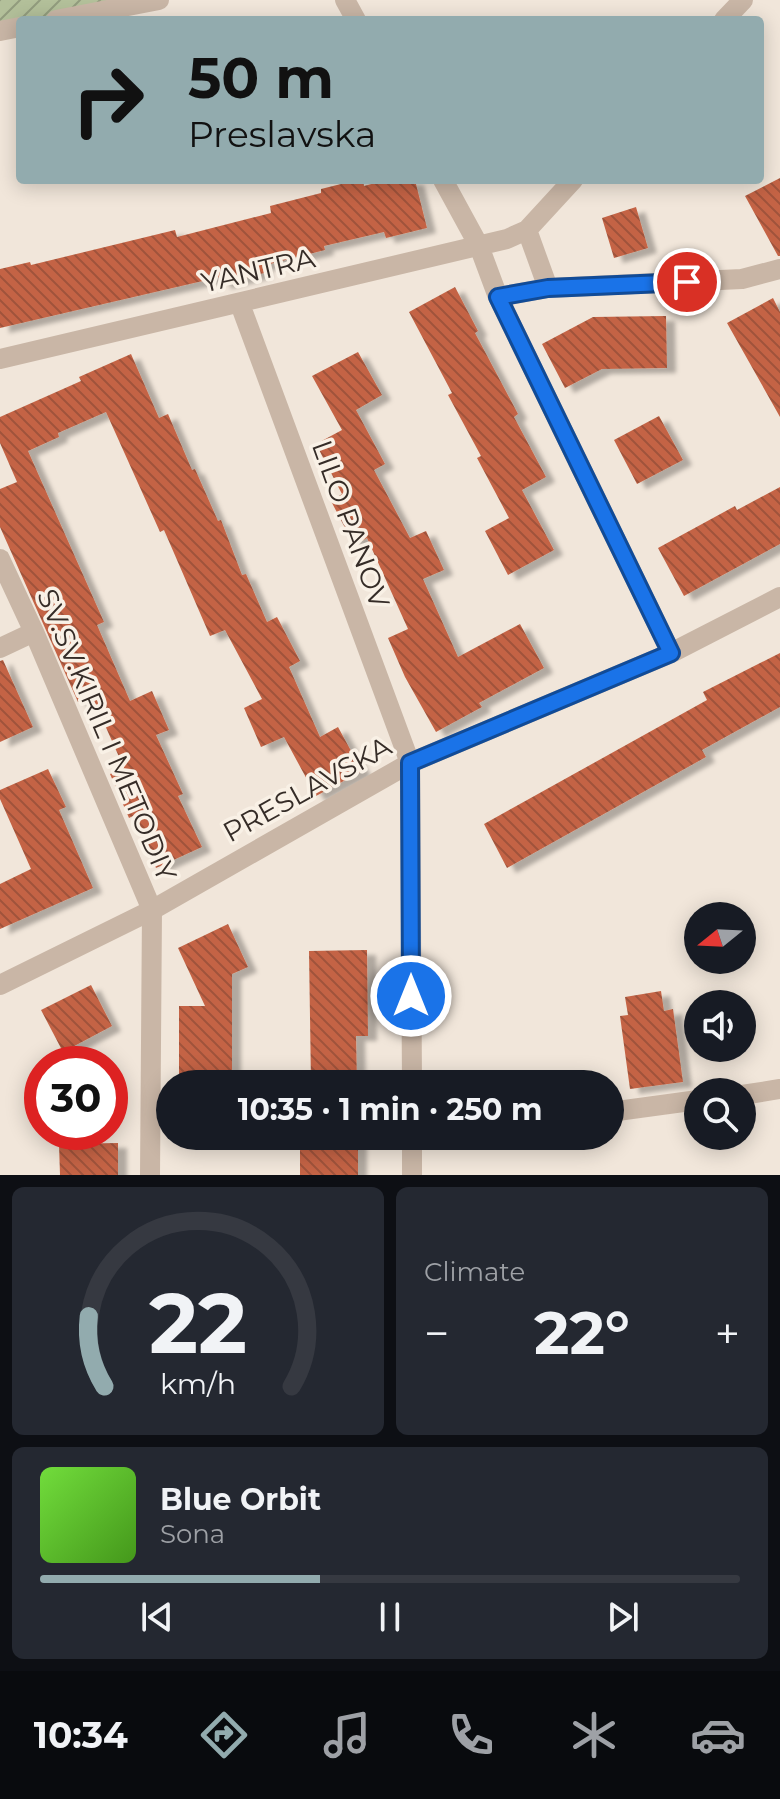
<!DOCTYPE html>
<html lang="en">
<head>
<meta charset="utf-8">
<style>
  body { margin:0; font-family:Montserrat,sans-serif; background:#242831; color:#f1f3f6; height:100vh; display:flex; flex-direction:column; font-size:30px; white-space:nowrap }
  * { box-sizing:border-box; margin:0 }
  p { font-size:26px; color:#9ea1a6 }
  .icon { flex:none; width:44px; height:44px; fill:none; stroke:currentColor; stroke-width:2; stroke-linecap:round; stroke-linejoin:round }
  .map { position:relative; height:1175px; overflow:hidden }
  .sheet { display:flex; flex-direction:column; gap:12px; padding:12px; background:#0d0f14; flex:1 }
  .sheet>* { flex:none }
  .guide { position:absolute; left:16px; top:16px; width:748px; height:168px; border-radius:8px; box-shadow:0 4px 20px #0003; background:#92abae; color:#111; overflow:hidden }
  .needle { width:52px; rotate:252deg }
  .buttons { position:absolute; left:684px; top:902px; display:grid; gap:16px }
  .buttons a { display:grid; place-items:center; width:72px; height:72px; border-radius:50%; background:#171b24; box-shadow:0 4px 20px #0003; font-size:40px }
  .speed { position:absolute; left:24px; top:1046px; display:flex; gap:16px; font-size:40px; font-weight:700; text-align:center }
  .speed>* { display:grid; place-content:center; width:104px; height:104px; border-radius:50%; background:#171b24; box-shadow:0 4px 20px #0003; line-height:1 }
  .speed .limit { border:12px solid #d22; background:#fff; color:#111 }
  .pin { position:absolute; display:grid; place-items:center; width:68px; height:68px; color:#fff; margin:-34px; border:4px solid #fff; border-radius:50%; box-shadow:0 2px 8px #0007 }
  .me { position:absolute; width:88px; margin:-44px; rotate:0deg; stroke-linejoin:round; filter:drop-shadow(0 0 6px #0008) }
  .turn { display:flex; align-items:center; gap:28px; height:168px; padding:0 40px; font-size:36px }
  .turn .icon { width:104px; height:104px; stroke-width:2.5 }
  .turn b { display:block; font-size:56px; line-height:68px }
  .big { font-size:60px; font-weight:700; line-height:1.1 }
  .sheet .tile { flex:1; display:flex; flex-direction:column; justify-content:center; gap:12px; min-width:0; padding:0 28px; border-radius:12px; background:#242831 }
  .sheet .dial { align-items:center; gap:0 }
  .dial svg { height:208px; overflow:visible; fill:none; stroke:#363941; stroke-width:7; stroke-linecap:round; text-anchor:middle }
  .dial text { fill:#f1f3f6; stroke:none }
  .song { display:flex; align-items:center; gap:24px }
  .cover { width:96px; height:96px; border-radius:12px; background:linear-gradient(135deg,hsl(100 70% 55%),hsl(100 70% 35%)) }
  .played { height:8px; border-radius:4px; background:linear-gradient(90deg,#92abae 40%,#363941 40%) }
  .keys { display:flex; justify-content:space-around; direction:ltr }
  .heat { display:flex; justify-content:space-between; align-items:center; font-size:44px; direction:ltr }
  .sheet .tiles { flex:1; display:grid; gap:12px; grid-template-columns:1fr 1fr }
  .tile:last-child { grid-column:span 2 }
  .trip { position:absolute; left:156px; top:1070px; width:468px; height:80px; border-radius:40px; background:#171b24; box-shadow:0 4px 20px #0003; font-weight:700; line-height:80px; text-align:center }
  .dock { display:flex; height:128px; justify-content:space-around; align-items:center; background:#090b0e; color:#9ea1a6 }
  .dock .icon { width:56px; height:56px }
  .dock .on { color:#92abae }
  .dock b { font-size:36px; color:#f1f3f6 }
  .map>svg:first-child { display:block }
  .garden { fill:url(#garden-furrows) }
  .building { fill:url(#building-back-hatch); filter:url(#shadow) }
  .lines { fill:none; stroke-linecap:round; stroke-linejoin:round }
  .minor { stroke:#c9b6a6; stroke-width:20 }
  .route-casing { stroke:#114b97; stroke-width:20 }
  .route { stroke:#1a73e8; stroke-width:14 }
  .labels { text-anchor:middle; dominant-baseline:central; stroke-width:7; stroke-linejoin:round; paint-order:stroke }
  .street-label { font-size:28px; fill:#352c27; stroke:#f9f1e6 }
</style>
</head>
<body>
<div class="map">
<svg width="780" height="1175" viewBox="0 0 780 1175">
  <defs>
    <pattern id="garden-furrows" width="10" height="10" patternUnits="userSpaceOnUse" patternTransform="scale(2)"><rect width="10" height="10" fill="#b3c09a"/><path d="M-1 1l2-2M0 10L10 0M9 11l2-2" fill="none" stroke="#929c7e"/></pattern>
    <pattern id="building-back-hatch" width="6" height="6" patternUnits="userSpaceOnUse" patternTransform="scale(2)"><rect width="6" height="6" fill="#c46445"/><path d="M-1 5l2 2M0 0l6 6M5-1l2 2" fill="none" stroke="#a0533a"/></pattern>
    <filter id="shadow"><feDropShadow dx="9" dy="5" stdDeviation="2" flood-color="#0004"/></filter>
  </defs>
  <rect width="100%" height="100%" fill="#f1e6da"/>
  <path class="garden" d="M0 0H159L56 20H20L0 31Z"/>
  <path class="building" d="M780 178V256H778L745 196Z
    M357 180H363L364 186 386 180H415L427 228 386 238 384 232 324 246 325 250 262 266 264 273 222 284 220 277 0 328V269L30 262 31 265 175 230 177 237 271 213 270 206 321 193V189Z
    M636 207 648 248 614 258 602 218Z
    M455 287 478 331 475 333 518 414 514 417 546 477 522 490 554 550 508 575 485 531 509 518 477 458 481 456 448 395 452 393 409 312Z
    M773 298 780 312V417L727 323Z
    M666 316 667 368 602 369 565 388 542 344 593 317Z
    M358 352 382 395 356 410 385 464 374 470 410 538 426 531 444 570 423 579 458 657 520 624 544 668 479 703 482 707 436 732 405 677 388 638 408 629 367 538 354 545 331 501 342 494 316 444 342 430 312 376Z
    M131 354 159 418 168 414 192 470 195 469 218 521 221 520 242 575 246 574 267 622 277 617 300 661 289 667 320 737 338 727 362 771 316 796 284 737 261 747 244 708 262 699 225 630 210 636 164 530 160 532 106 412 58 433 59 437 28 451 104 622 97 625 130 701 152 691 169 730 156 735 183 794 178 796 202 847 156 868 133 816 129 818 110 774 124 768 92 696 78 702 0 527V489L17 482 0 443V417L81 381 79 377Z
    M659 416 683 460 637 484 614 440Z
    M780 487V544L684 596 658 548 735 506 737 510Z
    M780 653V707L702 750 706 757 507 868 484 824 707 700 703 692Z
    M3 660 33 727 0 742V661Z
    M48 769 66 807 59 810 93 888 0 929V884L31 869 0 799V790Z
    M228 924 248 967 232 974V1084H179V1006H205L178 948Z
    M367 950 368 1036H356L357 1084H311L309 951Z
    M91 985 112 1026 63 1052 41 1010Z
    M661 991 664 1011 673 1009 683 1082 630 1089 620 1016 628 1015 625 997Z
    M300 1136H358V1175H300Z
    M118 1143V1175H60L59 1144Z"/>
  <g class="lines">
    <path class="minor" d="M345 0 356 20
      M56 20 159 0
      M724 20 743 0
      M0 31 20 27
      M443 180 479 246 498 297 671 653
      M527 230 548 288
      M498 297 548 288 742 279 780 269
      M240 304 410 763 412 1084
      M0 359 507 239 527 230 573 180
      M0 559 34 632 152 910 150 1175
      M0 648 34 632
      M0 985 152 910 410 763 671 653 780 597
      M742 1095 780 1089
      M610 1112 698 1100
      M412 1136V1175
      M412 1139 436 1136"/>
  </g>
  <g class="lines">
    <defs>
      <path id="route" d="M411 996 410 763 671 653 498 297 548 288 687 282"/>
    </defs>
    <use href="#route" class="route-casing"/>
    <use href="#route" class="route"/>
  </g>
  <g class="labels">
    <g class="street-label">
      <text transform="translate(258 270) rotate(-13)">YANTRA</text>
      <text transform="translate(351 524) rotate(70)">LILO PANOV</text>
      <text transform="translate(107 735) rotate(67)">SV.SV.KIRIL I METODIY</text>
      <text transform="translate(307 789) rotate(-29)">PRESLAVSKA</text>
    </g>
  </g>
</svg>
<div class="buttons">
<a><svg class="needle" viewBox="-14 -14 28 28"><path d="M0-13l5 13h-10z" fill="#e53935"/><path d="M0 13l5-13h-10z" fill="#9ea1a6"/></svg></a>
<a><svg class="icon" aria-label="sound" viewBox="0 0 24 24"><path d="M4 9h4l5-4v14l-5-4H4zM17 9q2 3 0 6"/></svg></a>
<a><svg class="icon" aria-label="search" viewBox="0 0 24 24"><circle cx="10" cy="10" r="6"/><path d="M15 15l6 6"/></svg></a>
</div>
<div class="speed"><div class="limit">30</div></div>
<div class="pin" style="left:687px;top:282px;background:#d93025"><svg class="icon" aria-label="arrive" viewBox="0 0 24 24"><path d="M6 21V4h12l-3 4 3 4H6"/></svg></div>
<svg class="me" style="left:411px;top:996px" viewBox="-20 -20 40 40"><circle r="17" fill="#1a73e8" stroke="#fff" stroke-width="3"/><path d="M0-11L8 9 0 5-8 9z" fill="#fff"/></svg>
<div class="trip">10:35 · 1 min · 250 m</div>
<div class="guide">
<div class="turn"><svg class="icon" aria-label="right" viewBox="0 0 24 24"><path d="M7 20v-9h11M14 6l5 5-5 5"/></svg><div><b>50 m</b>Preslavska</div></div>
</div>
</div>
<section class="sheet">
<div class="tiles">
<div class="tile dial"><svg viewBox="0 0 100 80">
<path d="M14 69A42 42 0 1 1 86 69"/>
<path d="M14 69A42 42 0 0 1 8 42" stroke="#92abae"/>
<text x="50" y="56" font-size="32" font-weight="700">22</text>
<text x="50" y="72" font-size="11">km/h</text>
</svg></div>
<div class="tile"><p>Climate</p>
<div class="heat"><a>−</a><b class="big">22°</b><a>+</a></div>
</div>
<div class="tile">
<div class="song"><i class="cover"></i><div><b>Blue Orbit</b><p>Sona</p></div></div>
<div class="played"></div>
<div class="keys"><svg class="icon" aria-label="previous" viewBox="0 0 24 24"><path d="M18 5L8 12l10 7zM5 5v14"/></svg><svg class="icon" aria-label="pause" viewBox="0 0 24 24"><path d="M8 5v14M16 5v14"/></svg><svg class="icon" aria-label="next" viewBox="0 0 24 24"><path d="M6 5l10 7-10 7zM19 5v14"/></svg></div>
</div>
</div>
</section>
<nav class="dock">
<b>10:34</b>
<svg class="icon on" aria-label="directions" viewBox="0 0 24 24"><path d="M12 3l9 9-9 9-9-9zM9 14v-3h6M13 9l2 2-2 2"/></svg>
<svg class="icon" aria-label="music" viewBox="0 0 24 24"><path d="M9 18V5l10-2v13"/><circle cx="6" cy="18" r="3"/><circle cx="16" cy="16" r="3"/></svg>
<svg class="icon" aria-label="phone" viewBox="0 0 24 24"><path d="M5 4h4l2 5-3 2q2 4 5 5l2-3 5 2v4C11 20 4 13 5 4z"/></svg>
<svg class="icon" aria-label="climate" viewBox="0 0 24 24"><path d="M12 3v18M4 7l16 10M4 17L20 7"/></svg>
<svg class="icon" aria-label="car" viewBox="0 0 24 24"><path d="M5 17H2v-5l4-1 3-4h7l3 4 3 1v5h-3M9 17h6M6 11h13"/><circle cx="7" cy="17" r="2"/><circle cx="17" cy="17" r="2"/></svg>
</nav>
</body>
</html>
